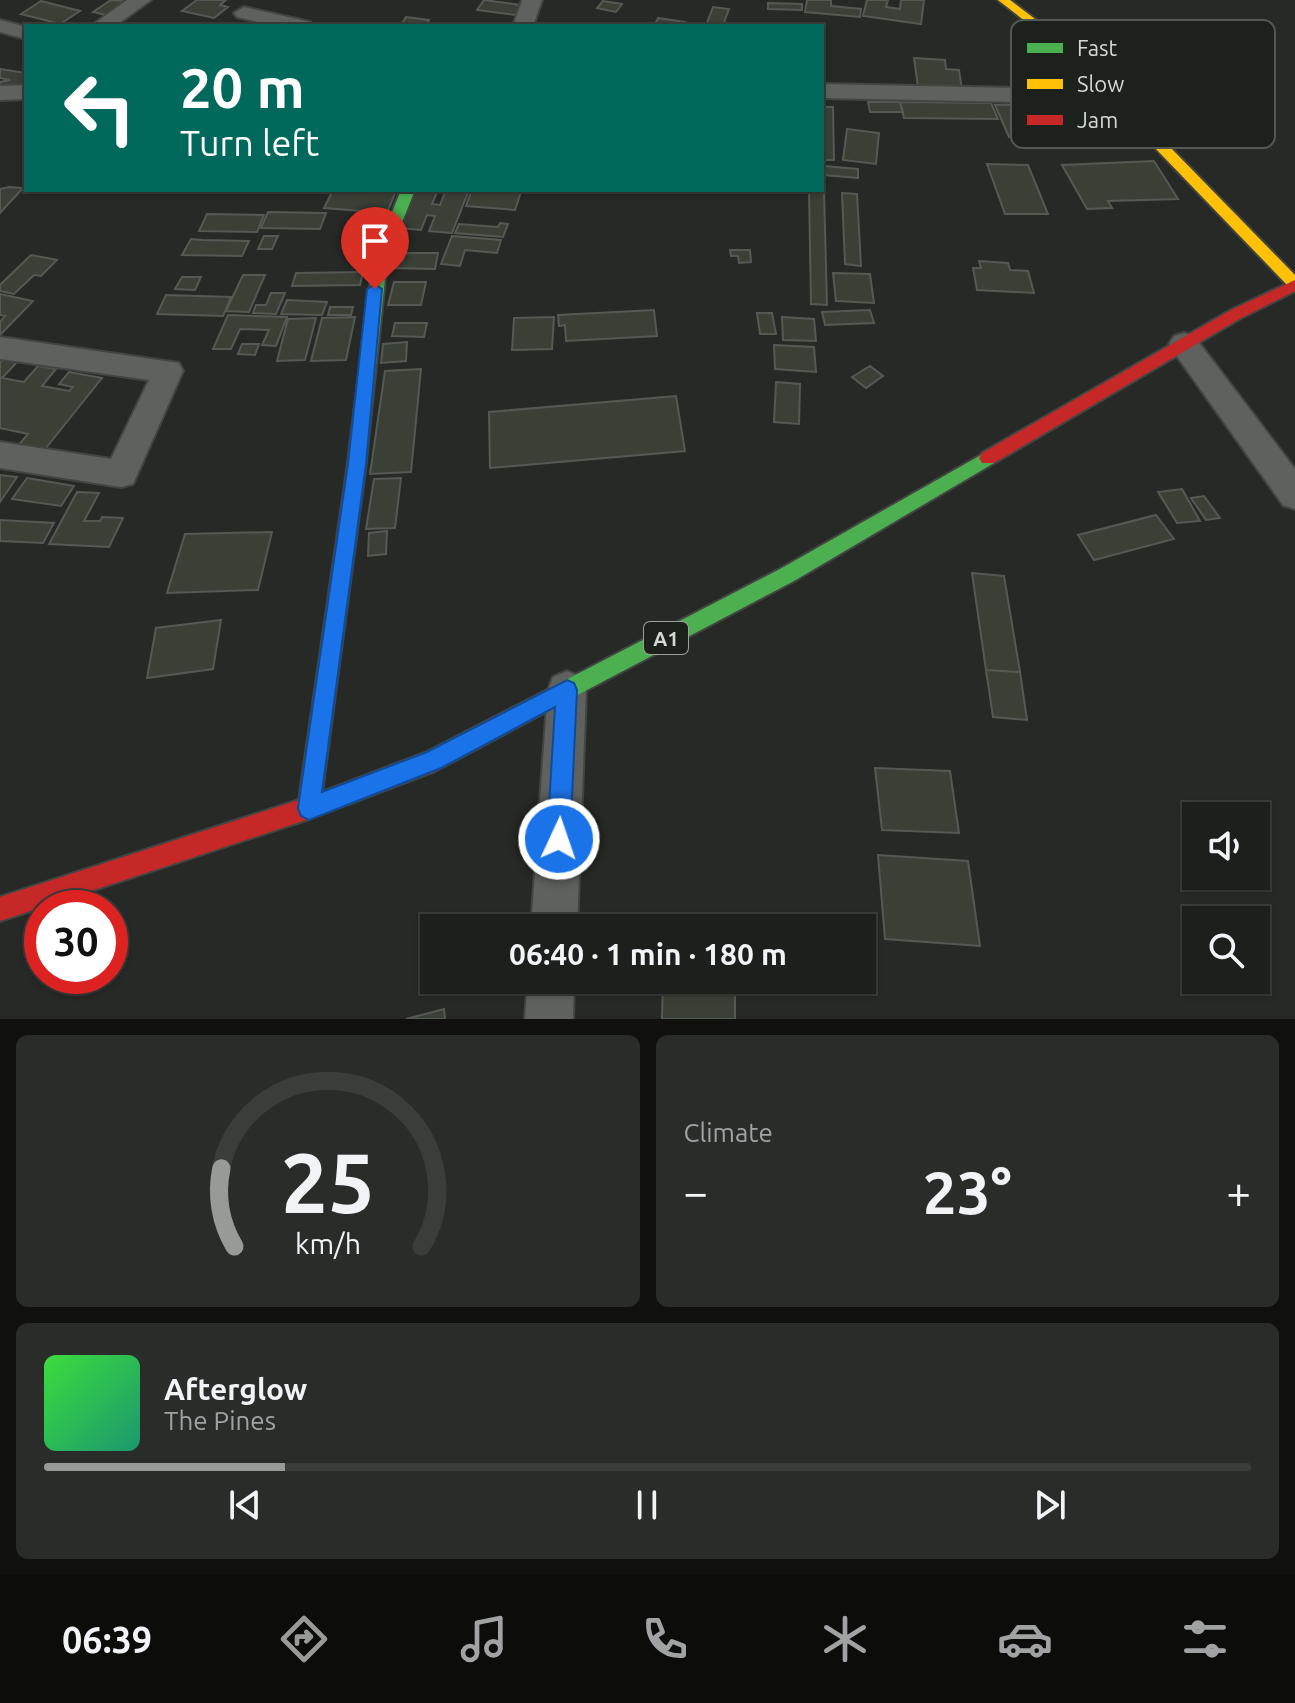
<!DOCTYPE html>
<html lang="en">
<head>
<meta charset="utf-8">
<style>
  body { margin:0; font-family:Ubuntu,sans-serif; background:#2a2c29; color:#f1f3f6; height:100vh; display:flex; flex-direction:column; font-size:30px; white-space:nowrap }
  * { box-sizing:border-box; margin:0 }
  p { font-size:26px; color:#a0a2a3 }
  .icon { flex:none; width:44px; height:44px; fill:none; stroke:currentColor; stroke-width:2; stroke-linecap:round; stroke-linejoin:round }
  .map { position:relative; height:1019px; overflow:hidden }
  .panel { display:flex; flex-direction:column; gap:16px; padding:16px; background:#10110f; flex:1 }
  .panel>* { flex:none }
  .guide { position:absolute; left:24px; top:24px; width:800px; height:168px; border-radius:0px; box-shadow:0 2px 6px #0004,0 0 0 2px #3b3d3b; background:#00695c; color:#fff; overflow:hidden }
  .controls { position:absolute; left:1182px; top:802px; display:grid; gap:16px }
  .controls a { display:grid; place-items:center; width:88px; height:88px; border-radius:0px; background:#1d1f1c; box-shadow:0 2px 6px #0004,0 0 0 2px #3b3d3b; font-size:40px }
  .speed { position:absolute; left:24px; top:890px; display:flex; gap:16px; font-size:40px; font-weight:700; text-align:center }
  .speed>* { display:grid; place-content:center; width:104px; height:104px; border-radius:50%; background:#1d1f1c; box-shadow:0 2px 6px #0004,0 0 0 2px #3b3d3b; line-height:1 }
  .speed .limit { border:12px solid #d22; background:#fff; color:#111 }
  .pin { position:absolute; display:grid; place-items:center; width:68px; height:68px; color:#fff; margin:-82px -34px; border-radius:50% 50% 50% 0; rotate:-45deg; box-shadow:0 0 8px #0007 }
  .pin .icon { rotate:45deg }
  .me { position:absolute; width:88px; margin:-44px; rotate:3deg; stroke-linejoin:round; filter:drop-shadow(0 0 6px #0008) }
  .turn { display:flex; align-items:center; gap:28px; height:168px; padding:0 24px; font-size:36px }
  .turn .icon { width:104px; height:104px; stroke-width:2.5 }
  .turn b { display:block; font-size:56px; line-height:68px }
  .big { font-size:60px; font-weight:700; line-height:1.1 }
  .panel .widget { flex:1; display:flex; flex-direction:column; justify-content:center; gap:12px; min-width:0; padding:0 28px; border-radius:12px; background:#2a2c29 }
  .panel .dial { align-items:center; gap:0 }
  .dial svg { height:208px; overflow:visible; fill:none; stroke:#3b3d3b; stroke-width:7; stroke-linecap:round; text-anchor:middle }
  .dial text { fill:#f1f3f6; stroke:none }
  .song { display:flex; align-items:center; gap:24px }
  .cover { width:96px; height:96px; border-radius:12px; background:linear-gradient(135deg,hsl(120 70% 55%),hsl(160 70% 35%)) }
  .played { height:8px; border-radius:4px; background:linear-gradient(90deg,#979a96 20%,#3b3d3b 20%) }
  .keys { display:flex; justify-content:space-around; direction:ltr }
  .heat { display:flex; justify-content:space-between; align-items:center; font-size:44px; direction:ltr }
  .panel .tiles { flex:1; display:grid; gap:16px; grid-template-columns:1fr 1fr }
  .widget:last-child { grid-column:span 2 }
  .trip { position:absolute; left:420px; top:914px; width:456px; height:80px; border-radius:0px; background:#1d1f1c; box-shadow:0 2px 6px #0004,0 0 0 2px #3b3d3b; font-weight:700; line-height:80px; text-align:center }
  .tab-bar { display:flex; height:128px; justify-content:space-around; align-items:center; background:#0c0c0b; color:#a0a2a3 }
  .tab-bar .icon { width:56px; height:56px }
  .tab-bar .current { color:#979a96 }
  .tab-bar b { font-size:36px; color:#f1f3f6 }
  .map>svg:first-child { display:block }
  .building { fill:#3a4036; stroke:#565855; stroke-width:2 }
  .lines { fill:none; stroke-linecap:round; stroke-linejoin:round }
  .street-casing { stroke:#434543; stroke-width:4 }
  .fast-casing { stroke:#434543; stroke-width:4 }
  .slow-casing { stroke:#434543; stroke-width:4 }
  .jam-casing { stroke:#434543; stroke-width:4 }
  .street { fill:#5f615e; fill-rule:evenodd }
  .fast { fill:#4caf50; fill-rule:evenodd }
  .slow { fill:#ffc107; fill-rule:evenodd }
  .jam { fill:#c62828; fill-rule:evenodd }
  .route { fill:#1a73e8; stroke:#114b97; stroke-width:2 }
  .labels { text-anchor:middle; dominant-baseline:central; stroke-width:8; stroke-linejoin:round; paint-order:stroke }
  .shield { fill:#1d211b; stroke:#9da09c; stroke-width:2 }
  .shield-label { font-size:20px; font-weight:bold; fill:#d4d7d3 }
  .key { fill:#1d211b; stroke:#545852; stroke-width:2 }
  .key-label { font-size:22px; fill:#d4d7d3 }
</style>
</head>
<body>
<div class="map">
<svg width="1295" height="1019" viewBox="0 0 1295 1019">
  <rect width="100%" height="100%" fill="#272926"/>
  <path class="building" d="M111 0 126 1 106 15 93 12Z
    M197 0H226L220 5 228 7 214 18 182 11Z
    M484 0 522 5 515 15 477 10Z
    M807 0H831V6L861 9 860 17 805 12Z
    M867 0H888L886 7 900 9 901 0H924L921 24 863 16Z
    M41 1 80 11 60 24 21 14Z
    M603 1 622 4 616 12 597 8Z
    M768 3 802 4V10L768 9Z
    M713 7 729 9 723 25 707 23Z
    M406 17 429 20 425 26 401 25Z
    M658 18 685 22 683 26 655 24Z
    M914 58 945 60 946 69 959 70 962 90 918 87Z
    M0 69 26 73V82L19 87 0 90V82L10 80 0 78Z
    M868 102H900L903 112H870Z
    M900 102 991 103 998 119 904 118Z
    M1098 104 1115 136 1009 137 995 105Z
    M822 107H833L834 160H822Z
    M847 129 879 133 876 164 843 160Z
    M1154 161 1178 199 1108 201 1112 208 1087 209 1062 165Z
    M987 164 1028 165 1048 214H1005Z
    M824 166 858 169V178L823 175Z
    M9 187 23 188 0 213V189Z
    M333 190H381L396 191 387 213 324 208Z
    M416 190H438L432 204 440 205 446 190H469L452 233 429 231 435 216 427 215 421 230 398 228Z
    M472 190H504L521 192 515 210 466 206Z
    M809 190 824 191 827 305 811 304Z
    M842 193 857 194 861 266 845 264Z
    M268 212 326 213 320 229 261 228Z
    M207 214 264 215 257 232 199 231Z
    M500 223 508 224 503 237 455 233 459 224 498 227Z
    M264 236H278L272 249H258Z
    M452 236 501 240 497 253 465 250 460 266 441 264Z
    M191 239 203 240 249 241 242 256 182 255Z
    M730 250H750L751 262 739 263 738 256H731Z
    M396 253H438L435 269 391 268Z
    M31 255 57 260 41 276 34 275 14 294 0 291V285Z
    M979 261 1008 263 1010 270 1028 271 1034 293 977 290 973 268H981Z
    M363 272 360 285 292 286 296 273Z
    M833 273 870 274 874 303 836 301Z
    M243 275H265L249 312 226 311Z
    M182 277H201L195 290 175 289Z
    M394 282H426L421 305H388Z
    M271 293H285L276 314 253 313 256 305H266Z
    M0 294 33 301 0 335V322L5 316 0 315Z
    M166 295 231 297 223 316 157 314Z
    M287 300 327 302 322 315 281 314Z
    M330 307H353L351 315H328Z
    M654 310 657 336 566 341 565 325 559 326 558 315Z
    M870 310 874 323 825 325 822 312Z
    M757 313H772L776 334H760Z
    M228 315 287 317 276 346 262 345 269 330 240 329 231 349H213Z
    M355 317 346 360 311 361 322 318Z
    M554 317 552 349 512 350 514 318Z
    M782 317 814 319 816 341 783 340Z
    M316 318 305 360 277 361 288 319Z
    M395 323H427L424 337 392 336Z
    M407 342 406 361 381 363 383 344Z
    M242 344H259L255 355 238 354Z
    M774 345 814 347 816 372 775 369Z
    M4 358 18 361 2 378 24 382 38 366 56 369 42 386 69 391 73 387 59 384 69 372 102 378 42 453 17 447 28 434 0 428V363Z
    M870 366 883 376 866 388 852 377Z
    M421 369 411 472 370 474 385 371Z
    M776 382 800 384 799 424 774 422Z
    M676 396 685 451 490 468 489 412Z
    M0 475 17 477 0 502Z
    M27 478 74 486 61 506 12 499Z
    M401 478 395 528 366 529 374 479Z
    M1182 489 1200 521 1177 523 1158 492Z
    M77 492 99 493 84 521H100L102 517 123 518 109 547 49 544Z
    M1204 496 1220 518 1206 520 1191 498Z
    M1156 515 1174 539 1094 560 1078 535Z
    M0 520 54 523 43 543 0 541Z
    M387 531 386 554 368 556 369 533Z
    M272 532 258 590 167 593 185 534Z
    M972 573 1004 576 1020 672 986 670Z
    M221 620 213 669 147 678 156 628Z
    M986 670 1020 672 1027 720 993 717Z
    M875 768 950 771 959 833 882 830Z
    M878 855 968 861 980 946 885 939Z
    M663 980H735V1019H662Z
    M444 1009 445 1019H406Z"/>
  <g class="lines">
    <defs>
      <path id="street" d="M127 0H151L115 26H91Z
        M522 0H542L533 26H513Z
        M244 7 310 22 313 26H275L237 17 234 13Z
        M0 20 26 27V39L0 32Z
        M822 84 1018 88 1113 86 1121 88 1124 93 1121 98 1113 100 1018 102 822 98Z
        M26 85V99L0 100V86Z
        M1184 333 1194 336 1295 469V509L1283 505 1174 352 1169 344 1174 336Z
        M0 337 179 363 183 371 133 484 121 487 0 468V442L111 459 149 380 0 359Z
        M567 671 581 677 586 690 577 928H531L548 690 553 677Z
        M528 980H574L573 1019H525Z"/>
      <path id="fast" d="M401 190H415L387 260 365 470 362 475H350L347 470 373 260Z
        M988 451 997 458 994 463 794 581 568 700 561 703 554 700 551 693 554 686 780 569Z"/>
      <path id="slow" d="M998 0H1010L1094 64 1167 144 1295 275V289L1290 288 1157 150 1086 68Z"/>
      <path id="jam" d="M1295 280V291L1241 318 994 463H982L979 458 982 453 1231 310Z
        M356 463 362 465 365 470 322 792 427 752 561 683 568 686 571 693 568 700 433 772 309 819 0 921V897L299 800 347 470 350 465Z"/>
    </defs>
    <use href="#street" class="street-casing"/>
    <use href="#fast" class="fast-casing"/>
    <use href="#slow" class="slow-casing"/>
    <use href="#jam" class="jam-casing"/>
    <use href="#street" class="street"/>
    <use href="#fast" class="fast"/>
    <use href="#slow" class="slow"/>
    <use href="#jam" class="jam"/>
  </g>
  <path class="route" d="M375 284 382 289 366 464 322 792 427 752 567 680 574 683 577 690 570 839 567 847 559 850 551 847 547 839 555 707 441 768 309 820 301 816 298 808 348 464 367 289Z"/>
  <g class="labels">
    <rect class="shield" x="644" y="622" width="44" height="32" rx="6"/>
    <g class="shield-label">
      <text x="666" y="638">A1</text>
    </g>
  </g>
  <rect x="1011" y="20" width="264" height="128" rx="12" class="key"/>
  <rect x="1027" y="43" width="36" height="10" fill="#4caf50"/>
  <rect x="1027" y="79" width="36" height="10" fill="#ffc107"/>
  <rect x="1027" y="115" width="36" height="10" fill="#c62828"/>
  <g class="key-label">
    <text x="1077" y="56">Fast</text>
    <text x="1077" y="92">Slow</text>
    <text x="1077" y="128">Jam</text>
  </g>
</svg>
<div class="controls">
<a><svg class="icon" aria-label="sound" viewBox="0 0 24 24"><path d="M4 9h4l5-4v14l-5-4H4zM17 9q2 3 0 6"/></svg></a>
<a><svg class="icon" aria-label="search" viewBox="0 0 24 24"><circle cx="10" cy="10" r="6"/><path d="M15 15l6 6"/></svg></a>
</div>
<div class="speed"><div class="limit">30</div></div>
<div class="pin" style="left:375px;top:289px;background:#d93025"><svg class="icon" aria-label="arrive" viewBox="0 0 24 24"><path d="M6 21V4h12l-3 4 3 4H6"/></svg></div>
<svg class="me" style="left:559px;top:839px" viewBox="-20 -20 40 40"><circle r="17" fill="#1a73e8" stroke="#fff" stroke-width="3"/><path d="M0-11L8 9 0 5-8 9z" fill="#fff"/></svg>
<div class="trip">06:40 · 1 min · 180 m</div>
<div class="guide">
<div class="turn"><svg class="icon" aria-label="left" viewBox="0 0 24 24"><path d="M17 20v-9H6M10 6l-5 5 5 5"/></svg><div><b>20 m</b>Turn left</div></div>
</div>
</div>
<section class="panel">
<div class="tiles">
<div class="widget dial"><svg viewBox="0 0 100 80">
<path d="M14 69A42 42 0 1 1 86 69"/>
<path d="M14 69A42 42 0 0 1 9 39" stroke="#979a96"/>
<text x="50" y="56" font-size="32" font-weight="700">25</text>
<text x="50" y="72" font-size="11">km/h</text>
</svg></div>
<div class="widget"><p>Climate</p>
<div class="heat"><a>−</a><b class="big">23°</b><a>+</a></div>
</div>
<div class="widget">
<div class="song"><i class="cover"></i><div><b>Afterglow</b><p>The Pines</p></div></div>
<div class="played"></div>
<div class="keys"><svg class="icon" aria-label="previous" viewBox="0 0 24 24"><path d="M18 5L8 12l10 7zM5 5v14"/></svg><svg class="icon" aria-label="pause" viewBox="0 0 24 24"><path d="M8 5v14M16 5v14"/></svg><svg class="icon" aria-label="next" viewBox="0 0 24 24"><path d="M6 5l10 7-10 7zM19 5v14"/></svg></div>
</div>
</div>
</section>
<nav class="tab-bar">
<b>06:39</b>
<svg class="icon current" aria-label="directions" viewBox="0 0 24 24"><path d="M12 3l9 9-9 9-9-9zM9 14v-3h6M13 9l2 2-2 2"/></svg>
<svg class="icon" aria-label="music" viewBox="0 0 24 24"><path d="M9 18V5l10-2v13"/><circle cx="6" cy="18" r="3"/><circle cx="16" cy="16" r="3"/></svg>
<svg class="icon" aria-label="phone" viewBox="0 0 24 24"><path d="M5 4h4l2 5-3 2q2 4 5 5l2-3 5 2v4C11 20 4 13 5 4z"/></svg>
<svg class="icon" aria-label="climate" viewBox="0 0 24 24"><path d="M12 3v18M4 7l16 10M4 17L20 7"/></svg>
<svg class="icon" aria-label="car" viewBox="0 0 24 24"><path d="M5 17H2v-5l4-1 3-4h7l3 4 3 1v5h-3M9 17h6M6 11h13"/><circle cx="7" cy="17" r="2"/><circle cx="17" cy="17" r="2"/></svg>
<svg class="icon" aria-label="filters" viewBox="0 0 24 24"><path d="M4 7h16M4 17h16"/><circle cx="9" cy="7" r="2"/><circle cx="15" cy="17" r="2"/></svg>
</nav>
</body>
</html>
